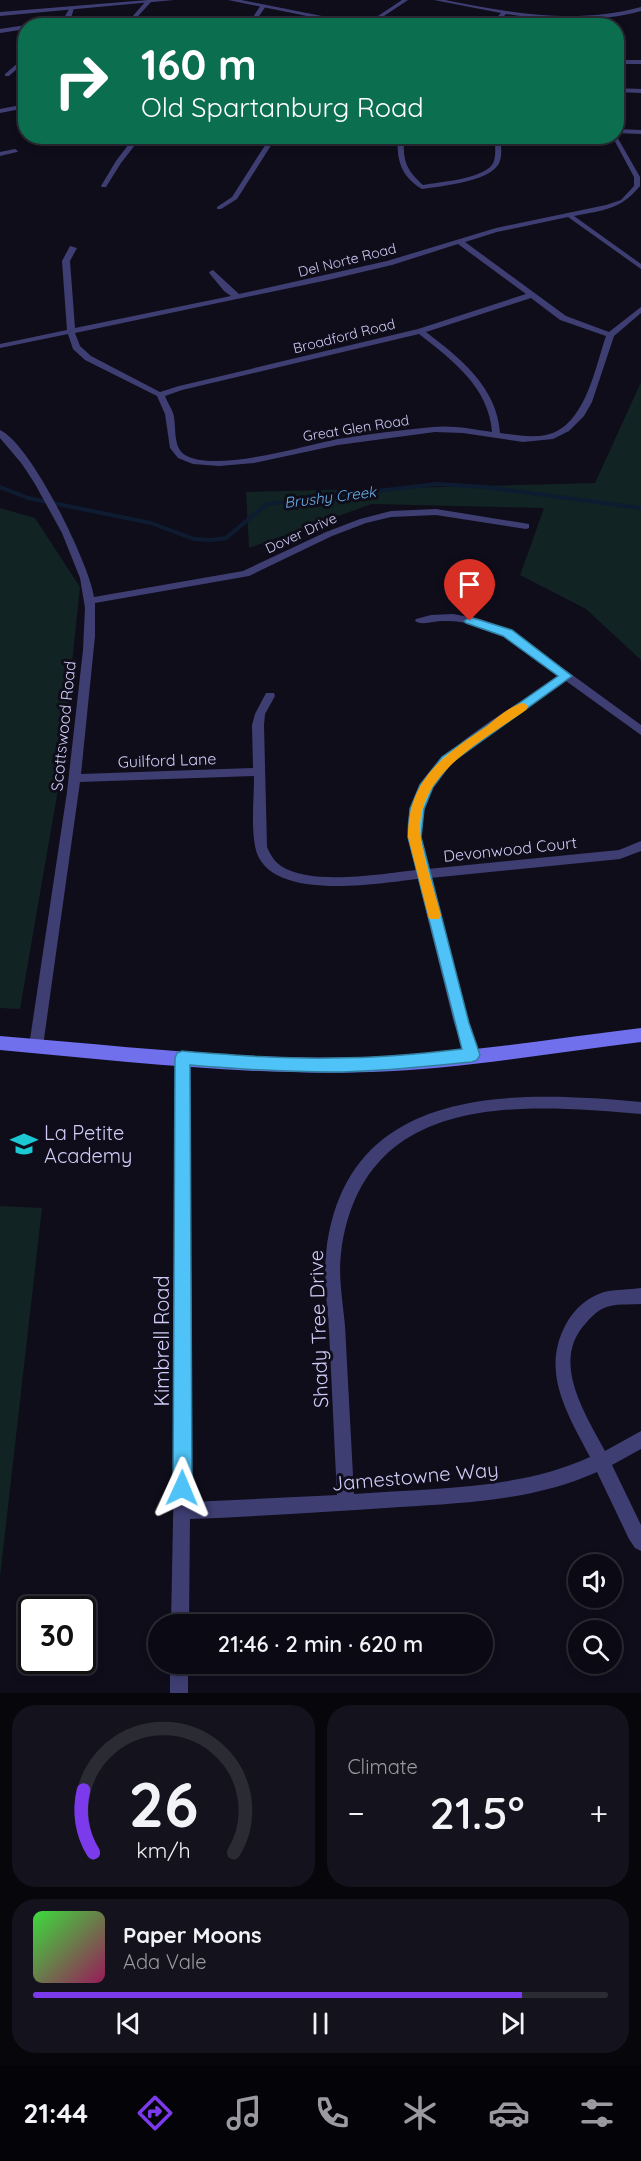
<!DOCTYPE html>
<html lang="en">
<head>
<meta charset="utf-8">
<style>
  body { margin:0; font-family:Quicksand,sans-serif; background:#14131d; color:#f1f3f6; height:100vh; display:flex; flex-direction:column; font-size:22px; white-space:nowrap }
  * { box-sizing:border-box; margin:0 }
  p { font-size:20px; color:#9a9aa0 }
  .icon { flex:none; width:33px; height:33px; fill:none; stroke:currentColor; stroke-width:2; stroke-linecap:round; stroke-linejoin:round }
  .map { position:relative; height:1693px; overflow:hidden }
  .details { display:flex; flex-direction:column; gap:12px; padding:12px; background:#06060b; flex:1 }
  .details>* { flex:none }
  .hud { position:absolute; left:18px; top:18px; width:606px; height:126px; border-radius:24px; box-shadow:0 3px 9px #0003,0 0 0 2px #2b2b34; background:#0b6e4f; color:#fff; overflow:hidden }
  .controls { position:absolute; left:568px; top:1554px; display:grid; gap:12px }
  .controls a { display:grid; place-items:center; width:54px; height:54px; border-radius:50%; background:#0b0a14; box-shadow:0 3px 9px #0003,0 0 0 2px #2b2b34; font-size:30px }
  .speed { position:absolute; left:18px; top:1596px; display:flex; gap:12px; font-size:30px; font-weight:700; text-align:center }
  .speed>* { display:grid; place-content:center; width:78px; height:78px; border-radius:50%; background:#0b0a14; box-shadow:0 3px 9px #0003,0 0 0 2px #2b2b34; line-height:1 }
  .speed .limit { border:3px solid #111; border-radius:9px; background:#fff; color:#111 }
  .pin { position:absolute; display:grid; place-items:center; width:51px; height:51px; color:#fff; margin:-62px -26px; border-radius:50% 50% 50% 0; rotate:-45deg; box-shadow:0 0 6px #0007 }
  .pin .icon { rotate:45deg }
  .me { position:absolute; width:66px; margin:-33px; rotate:1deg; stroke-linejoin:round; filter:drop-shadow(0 0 4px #0008) }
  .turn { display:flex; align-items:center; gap:21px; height:126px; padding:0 24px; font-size:27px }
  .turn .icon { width:78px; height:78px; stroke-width:2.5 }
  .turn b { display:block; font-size:42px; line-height:51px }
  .big { font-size:45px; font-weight:600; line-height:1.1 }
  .details .tile { flex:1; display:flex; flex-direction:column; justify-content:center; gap:9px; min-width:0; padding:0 21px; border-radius:24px; background:#14131d }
  .details .dial { align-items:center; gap:0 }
  .dial svg { height:156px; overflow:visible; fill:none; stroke:#2b2b34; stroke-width:7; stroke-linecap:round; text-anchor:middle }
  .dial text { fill:#f1f3f6; stroke:none }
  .song { display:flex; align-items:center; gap:18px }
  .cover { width:72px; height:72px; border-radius:9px; background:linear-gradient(135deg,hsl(120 70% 55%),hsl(330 70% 35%)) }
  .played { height:6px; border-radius:3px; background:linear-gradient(90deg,#7c3aed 85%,#2b2b34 85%) }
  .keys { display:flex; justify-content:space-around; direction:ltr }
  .heat { display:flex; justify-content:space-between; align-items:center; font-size:33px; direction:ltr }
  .details .tiles { flex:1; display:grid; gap:12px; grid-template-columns:1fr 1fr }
  .tile:last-child { grid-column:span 2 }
  .trip { position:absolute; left:148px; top:1614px; width:345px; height:60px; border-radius:30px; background:#0b0a14; box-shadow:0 3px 9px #0003,0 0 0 2px #2b2b34; font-weight:600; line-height:60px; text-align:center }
  .menu { display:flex; height:96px; justify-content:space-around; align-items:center; background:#040408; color:#9a9aa0 }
  .menu .icon { width:42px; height:42px }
  .menu .selected { color:#7c3aed }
  .menu b { font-size:27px; color:#f1f3f6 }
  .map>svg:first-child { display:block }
  .green { fill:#112322 }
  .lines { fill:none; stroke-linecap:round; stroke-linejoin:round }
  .stream { stroke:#0e1c32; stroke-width:4 }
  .minor { fill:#3e3e73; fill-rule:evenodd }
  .tertiary { fill:#3e3e73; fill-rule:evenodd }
  .secondary { fill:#7070ec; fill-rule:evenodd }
  .route { fill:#4fc3f7; stroke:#337fa1; stroke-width:1.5 }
  .slow { fill:#f59e0b }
  .labels { text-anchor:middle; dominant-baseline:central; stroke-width:6; stroke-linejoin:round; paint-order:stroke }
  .far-street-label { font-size:14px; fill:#d0ccf8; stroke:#0f0d1a }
  .far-water-label { font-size:15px; font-style:italic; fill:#68b2eb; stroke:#0f0d1a }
  .street-label { font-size:16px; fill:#d0ccf8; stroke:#0f0d1a }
  .near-poi-label { font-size:20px; fill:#d0ccf8; stroke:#0f0d1a; text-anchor:start }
  .near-street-label { font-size:20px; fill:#d0ccf8; stroke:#0f0d1a }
</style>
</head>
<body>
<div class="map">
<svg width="641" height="1693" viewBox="0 0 641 1693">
  <rect width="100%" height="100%" fill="#0f0d1a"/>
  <path class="green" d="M641 382V660L586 609 520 575 544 508 372 504 249 548 246 492 595 483Z
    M0 508 35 518 80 587 60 778 20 1009 0 1008Z
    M0 1206 42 1208 0 1577Z"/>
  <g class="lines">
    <path class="stream" d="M0 487 28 498 151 523 194 539 212 540 226 538 267 504 437 484 485 487 641 508"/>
    <path class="minor" d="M402 0H408L369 26H363Z
      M434 0H445C510 13 575 25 641 7V11C597 23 551 21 506 14L495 25 492 23 501 13Z
      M146 1 151 2 129 26H124Z
      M261 5 266 6 252 26H247Z
      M71 6 74 8 71 18 64 26H59Z
      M44 24 51 26H42Z
      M26 25V29L0 33V29Z
      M26 56V61L9 76H5V74Z
      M616 88 641 89V93L616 92Z
      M26 104V108L0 113V109Z
      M616 129 641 130V134L616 133Z
      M616 135 640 177V186C620 210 604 210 574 216L641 264V269L568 217 497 232 465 242 566 316 609 332 641 307V313L614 336 592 402 584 416 569 431 553 439 523 442 463 433 435 432 338 445 254 463 219 466 193 464 178 458 170 448 165 414 157 396 85 360 73 349 68 334 0 348V344L67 330 62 261 70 246 77 248 70 261 75 328 231 296 224 291 210 274 209 272 213 270 239 294 387 261 496 228 606 205 621 200 634 186V177L612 136H616ZM458 244 526 294 418 329 179 386 160 392 91 356 80 346 75 333 328 280 392 265ZM531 298 560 320 606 336C595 368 585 427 546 435 531 438 516 435 500 433 497 387 460 358 426 332ZM419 334C451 359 489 387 492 432 472 429 452 425 433 427 401 430 369 434 338 439 303 446 215 473 185 455 172 447 177 425 173 413 171 407 167 402 165 396L182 390Z
      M135 136H142L121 163 106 187H102L101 186 116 161Z
      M271 136H277L237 199 221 209H217V207L232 197Z
      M398 136H404C403 161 405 168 423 185 440 182 481 179 492 165 497 157 495 145 494 136H500C501 145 503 157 498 165 487 182 441 186 422 189 401 177 396 159 398 136Z
      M15 149 18 151 17 152 0 156V152Z
      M0 430C31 444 89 563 94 597L243 571 326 532 360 519 391 511 436 509 529 524V528L526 529 436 515 391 517 366 523 332 536 249 576 95 603V636L81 774 253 768 252 725 255 714 266 693H274L275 696 265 714 264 725 267 847C270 854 274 861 281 866 311 886 381 874 416 870 414 860 410 849 408 839 399 762 508 714 559 676L504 635C485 627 464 620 443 621 434 621 422 626 415 621L416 619 431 615 453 614 480 619 512 631 641 725V735L566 681C516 720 413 762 420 838 421 848 425 859 428 869L619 850 641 841V851L620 859 430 878 468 1023 479 1055 477 1059 472 1061 467 1059 454 1023 418 879C379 883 265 904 255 846 251 824 254 799 254 776L80 782 43 1046 41 1050 36 1052 31 1050 29 1046 67 792 83 650 85 608 80 578 62 533 35 484 22 464 0 438Z
      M182 1052 187 1054 189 1058 192 1368 191 1502 337 1495C334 1440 332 1386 329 1331 328 1307 323 1279 326 1254 344 1084 511 1090 641 1102V1114C516 1103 362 1092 341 1253 338 1276 343 1303 345 1326 348 1382 351 1438 354 1494 432 1488 518 1490 590 1457 568 1414 540 1372 566 1324 574 1309 588 1297 604 1292 616 1289 629 1290 641 1288V1304C629 1305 615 1303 604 1308 597 1311 591 1317 586 1323 550 1361 585 1413 605 1451L641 1431V1449L612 1465 641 1525V1551L635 1548 629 1539 597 1472C535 1500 467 1503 400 1507 330 1512 261 1516 190 1519L189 1624H171L176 1368 175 1058 177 1054Z
      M170 1664H188V1693H170Z"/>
    <path class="tertiary" d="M148 0H174L0 16V12Z
      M228 0H241L372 26H356Z
      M616 60H641V64H616Z"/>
    <path class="secondary" d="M641 1028V1042C551 1053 461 1069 371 1072 247 1076 123 1061 0 1050V1036C123 1046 247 1061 371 1057 461 1054 551 1039 641 1028Z"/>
  </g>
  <path class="route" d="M470 617 512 630 572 676 451 763 433 787 424 809 421 837 469 1023 480 1055 477 1060 472 1062C426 1066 380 1072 333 1072 286 1072 238 1069 190 1065L192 1488 189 1494 182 1497 175 1494 173 1488 175 1058 177 1053 182 1051C233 1055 283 1059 334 1058 377 1058 420 1054 462 1049L408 837 410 809 420 785 442 757 558 676 503 636 466 623 464 621Z"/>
  <path class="slow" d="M522 703 526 704 528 707 526 710C484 740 411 776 421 839 425 864 434 890 441 915L439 919H429L408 837C408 779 443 756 487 726 497 718 509 707 522 703Z"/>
  <defs>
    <symbol id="school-bare" viewBox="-9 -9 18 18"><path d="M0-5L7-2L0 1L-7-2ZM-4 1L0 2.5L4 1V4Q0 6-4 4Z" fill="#1cc8d4" stroke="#0f0d1a" stroke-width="2.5" paint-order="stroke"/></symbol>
  </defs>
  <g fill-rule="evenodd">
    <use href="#school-bare" x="5" y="1125" width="38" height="38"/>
  </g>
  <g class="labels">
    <g class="far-street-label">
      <text transform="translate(347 260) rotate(-14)">Del Norte Road</text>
      <text transform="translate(344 336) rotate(-14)">Broadford Road</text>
      <text transform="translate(356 428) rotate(-9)">Great Glen Road</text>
      <text transform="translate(301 533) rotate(-25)">Dover Drive</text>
    </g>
    <g class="far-water-label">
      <text transform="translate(330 497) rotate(-7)">Brushy Creek</text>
    </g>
    <g class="street-label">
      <text transform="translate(63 726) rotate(-84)">Scottswood Road</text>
      <text transform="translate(167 760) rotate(-2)">Guilford Lane</text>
      <text transform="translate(510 849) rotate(-6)">Devonwood Court</text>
    </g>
    <g class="near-poi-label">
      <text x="44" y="1132">La Petite<tspan x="44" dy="23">Academy</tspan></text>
    </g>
    <g class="near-street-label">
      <text transform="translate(318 1329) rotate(-92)">Shady Tree Drive</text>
      <text transform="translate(161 1341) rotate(-90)">Kimbrell Road</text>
      <text transform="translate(415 1476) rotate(-5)">Jamestowne Way</text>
    </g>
  </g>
</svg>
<div class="controls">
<a><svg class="icon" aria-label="sound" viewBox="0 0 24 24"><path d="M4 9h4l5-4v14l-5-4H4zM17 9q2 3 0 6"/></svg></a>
<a><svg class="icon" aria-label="search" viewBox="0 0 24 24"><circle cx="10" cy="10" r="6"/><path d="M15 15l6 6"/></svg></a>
</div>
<div class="speed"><div class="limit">30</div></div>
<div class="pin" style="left:470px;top:621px;background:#d93025"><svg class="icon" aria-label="arrive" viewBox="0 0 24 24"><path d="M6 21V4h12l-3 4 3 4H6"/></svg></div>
<svg class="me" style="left:182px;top:1488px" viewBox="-20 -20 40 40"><path d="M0-17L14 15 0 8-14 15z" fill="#4fc3f7" stroke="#fff" stroke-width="4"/></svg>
<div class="trip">21:46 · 2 min · 620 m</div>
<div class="hud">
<div class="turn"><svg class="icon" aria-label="right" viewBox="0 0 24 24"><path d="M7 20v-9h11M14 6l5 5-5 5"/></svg><div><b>160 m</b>Old Spartanburg Road</div></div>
</div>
</div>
<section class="details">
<div class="tiles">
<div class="tile dial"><svg viewBox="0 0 100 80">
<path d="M14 69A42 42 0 1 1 86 69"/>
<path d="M14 69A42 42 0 0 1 9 37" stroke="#7c3aed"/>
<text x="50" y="56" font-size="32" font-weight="700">26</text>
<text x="50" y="72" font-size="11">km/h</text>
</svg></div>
<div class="tile"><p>Climate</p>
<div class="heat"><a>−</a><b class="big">21.5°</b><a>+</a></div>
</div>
<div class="tile">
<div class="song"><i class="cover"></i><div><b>Paper Moons</b><p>Ada Vale</p></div></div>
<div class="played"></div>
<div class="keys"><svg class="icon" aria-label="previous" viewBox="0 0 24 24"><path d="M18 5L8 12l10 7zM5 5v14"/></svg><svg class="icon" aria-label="pause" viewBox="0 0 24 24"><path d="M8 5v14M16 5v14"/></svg><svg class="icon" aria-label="next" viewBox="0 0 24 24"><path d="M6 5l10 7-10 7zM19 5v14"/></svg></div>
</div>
</div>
</section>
<nav class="menu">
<b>21:44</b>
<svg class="icon selected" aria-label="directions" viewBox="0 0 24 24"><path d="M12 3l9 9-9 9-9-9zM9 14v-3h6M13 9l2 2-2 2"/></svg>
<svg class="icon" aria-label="music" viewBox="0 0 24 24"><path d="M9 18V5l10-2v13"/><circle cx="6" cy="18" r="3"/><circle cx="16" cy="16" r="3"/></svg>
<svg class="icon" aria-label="phone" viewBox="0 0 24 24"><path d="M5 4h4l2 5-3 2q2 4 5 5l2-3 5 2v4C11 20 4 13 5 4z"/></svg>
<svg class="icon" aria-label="climate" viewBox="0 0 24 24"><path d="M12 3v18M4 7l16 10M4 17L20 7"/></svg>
<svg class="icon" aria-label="car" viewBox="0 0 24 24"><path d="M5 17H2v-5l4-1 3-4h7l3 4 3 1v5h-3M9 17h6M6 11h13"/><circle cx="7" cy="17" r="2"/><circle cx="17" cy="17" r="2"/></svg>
<svg class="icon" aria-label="filters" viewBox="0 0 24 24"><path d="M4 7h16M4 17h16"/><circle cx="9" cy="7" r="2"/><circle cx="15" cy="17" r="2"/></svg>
</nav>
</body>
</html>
